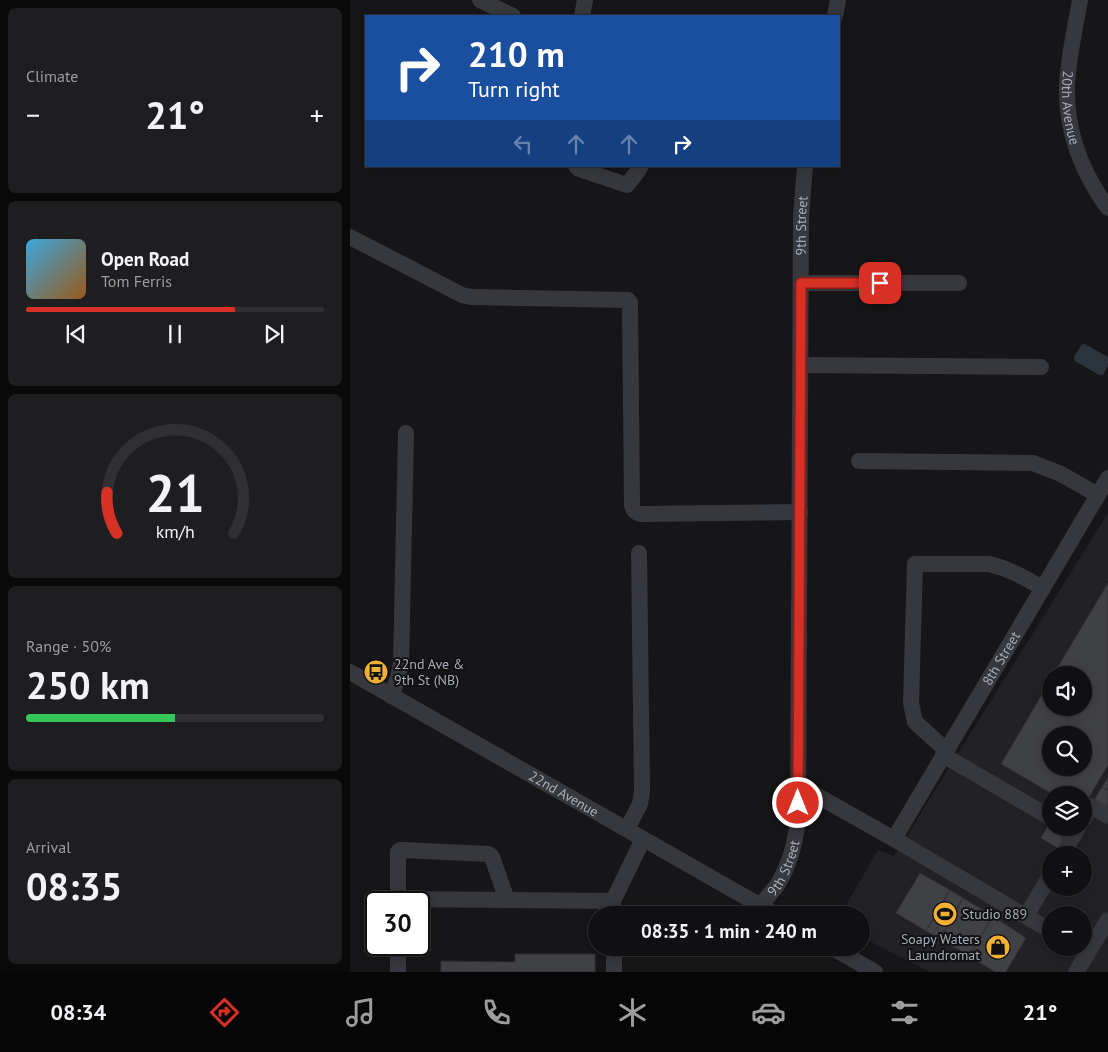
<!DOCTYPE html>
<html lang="en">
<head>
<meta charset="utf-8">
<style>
  body { margin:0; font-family:"PT Sans",sans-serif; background:#1e1e20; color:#f1f3f6; height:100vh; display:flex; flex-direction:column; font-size:19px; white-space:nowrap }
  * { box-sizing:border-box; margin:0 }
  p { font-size:16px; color:#9c9d9f }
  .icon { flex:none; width:28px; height:28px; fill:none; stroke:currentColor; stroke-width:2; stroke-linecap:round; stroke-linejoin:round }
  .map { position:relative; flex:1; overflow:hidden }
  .details { display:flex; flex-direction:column; gap:8px; padding:8px; background:#09090a; width:350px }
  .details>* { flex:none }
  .top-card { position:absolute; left:15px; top:15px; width:475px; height:152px; border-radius:0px; box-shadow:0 2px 12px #0003,0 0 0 1px #303032; background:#1a4fa0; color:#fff; overflow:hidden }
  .fabs { position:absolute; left:692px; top:666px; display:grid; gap:10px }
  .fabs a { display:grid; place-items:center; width:50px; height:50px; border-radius:50%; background:#101012; box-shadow:0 2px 12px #0003,0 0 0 1px #303032; font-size:25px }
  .speed { position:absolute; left:15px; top:891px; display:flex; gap:10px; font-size:25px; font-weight:700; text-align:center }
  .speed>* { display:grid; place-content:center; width:65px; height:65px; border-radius:50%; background:#101012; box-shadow:0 2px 12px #0003,0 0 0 1px #303032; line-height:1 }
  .speed .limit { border:2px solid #111; border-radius:8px; background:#fff; color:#111 }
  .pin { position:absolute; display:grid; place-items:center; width:42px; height:42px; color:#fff; margin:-21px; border-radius:10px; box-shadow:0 2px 8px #0006 }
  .me { position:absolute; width:55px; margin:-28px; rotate:0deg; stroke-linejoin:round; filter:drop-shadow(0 0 4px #0008) }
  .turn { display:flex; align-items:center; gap:18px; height:105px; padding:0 20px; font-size:22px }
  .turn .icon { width:65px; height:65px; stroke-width:2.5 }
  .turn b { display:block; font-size:35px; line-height:42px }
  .lanes { display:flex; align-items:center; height:48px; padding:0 20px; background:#0003; justify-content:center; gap:25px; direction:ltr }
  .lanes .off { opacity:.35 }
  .big { font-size:38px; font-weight:700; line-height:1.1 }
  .details .widget { flex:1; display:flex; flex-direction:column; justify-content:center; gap:8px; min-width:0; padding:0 18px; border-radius:8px; background:#1e1e20 }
  .details .dial { align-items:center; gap:0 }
  .dial svg { height:130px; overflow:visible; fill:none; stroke:#303032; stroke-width:7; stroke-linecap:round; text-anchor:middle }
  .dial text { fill:#f1f3f6; stroke:none }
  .song { display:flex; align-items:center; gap:15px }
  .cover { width:60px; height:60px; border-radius:8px; background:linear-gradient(135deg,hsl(200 70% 55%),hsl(30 70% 35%)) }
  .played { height:5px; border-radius:2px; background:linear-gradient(90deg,#d93025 70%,#303032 70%) }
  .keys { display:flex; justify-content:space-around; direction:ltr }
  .heat { display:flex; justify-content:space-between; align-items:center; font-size:28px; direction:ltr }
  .charge { height:8px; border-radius:4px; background:linear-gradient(90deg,#34c759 50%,#303032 0) }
  .trip { position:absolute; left:238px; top:906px; width:282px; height:50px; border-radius:25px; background:#101012; box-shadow:0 2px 12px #0003,0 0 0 1px #303032; font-weight:700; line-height:50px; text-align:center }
  .tab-bar { display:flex; height:80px; justify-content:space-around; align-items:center; background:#060607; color:#9c9d9f }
  .tab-bar .icon { width:35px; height:35px }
  .tab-bar .active { color:#d93025 }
  .tab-bar b { font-size:22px; color:#f1f3f6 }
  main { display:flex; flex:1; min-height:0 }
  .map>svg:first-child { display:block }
  .built { fill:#222225; fill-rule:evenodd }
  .water { fill:#2c353c }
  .building { fill:#404145; stroke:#303034; fill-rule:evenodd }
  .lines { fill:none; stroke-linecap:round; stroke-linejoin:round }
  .minor { stroke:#37383d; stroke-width:16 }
  .route-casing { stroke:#8d1f18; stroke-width:12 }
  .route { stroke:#d93025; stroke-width:9 }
  .labels { text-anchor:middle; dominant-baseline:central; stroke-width:4; stroke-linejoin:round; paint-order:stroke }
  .street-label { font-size:14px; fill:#a8adb8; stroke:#111113 }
  .poi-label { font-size:14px; fill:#a8adb8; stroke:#111113; text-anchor:start }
</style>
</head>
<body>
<main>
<section class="details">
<div class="widget"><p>Climate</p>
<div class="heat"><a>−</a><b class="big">21°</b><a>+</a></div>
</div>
<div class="widget">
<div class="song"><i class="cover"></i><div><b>Open Road</b><p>Tom Ferris</p></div></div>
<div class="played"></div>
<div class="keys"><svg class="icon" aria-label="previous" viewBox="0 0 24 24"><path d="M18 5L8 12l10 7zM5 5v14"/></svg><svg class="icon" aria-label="pause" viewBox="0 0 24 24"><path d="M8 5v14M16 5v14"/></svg><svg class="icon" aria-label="next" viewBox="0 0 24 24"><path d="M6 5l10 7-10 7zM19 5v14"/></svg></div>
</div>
<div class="widget dial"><svg viewBox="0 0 100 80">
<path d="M14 69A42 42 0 1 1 86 69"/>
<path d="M14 69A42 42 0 0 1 8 44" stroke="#d93025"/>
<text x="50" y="56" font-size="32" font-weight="700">21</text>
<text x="50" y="72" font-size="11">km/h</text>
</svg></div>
<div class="widget"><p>Range · 50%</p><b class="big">250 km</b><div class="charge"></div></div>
<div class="widget"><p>Arrival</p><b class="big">08:35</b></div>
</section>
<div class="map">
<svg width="758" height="972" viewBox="0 0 758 972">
  <rect width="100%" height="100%" fill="#161618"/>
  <path class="built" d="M758 513V972H580L511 937V915H490L528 850 544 856ZM701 675H734V708H701ZM701 735H734V768H701ZM701 795H734V828H701ZM701 855H734V888H701ZM701 915H734V948H701Z"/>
  <path class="water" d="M732 344H735L758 357V366L753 375H749L725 361 724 357Z"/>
  <path class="building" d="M758 583V765L734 806V795H704L651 764 701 679V708H734V675H703ZM701 735H734V768H701Z
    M758 777V791L752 787Z
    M752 787 758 791V808L744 800Z
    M701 820V828H721L709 849 691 838Z
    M570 873 600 890 576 931 546 913Z
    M600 890 613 898 590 939 576 931Z
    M613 898 643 916 619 956 590 939Z
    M643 916 676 938 656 972H645L619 956Z
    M165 954H245V972H91V961L165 962Z"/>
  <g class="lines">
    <g class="minor">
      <path d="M130 0 163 16"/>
      <path id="s1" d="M730 0C725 29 718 58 717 87 716 131 732 173 758 208"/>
      <path d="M232 16 235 0"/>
      <path d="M485 16 488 0"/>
      <path d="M226 166 229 169 277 185 288 171 291 166"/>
      <path d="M0 237 112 295 121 297 278 300 280 303 282 505C283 511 285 513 291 514L450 512"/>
      <path d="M451 283H609"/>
      <path d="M451 365 691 367"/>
      <path d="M509 461 683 463 711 474 748 495"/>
      <path id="s2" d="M0 672 427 915"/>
      <path d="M41 696 48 678 51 663 56 433"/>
      <path d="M596 750 565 722 561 703 565 564H639L653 568 669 575 693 588"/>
      <path d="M593 755 696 815"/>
      <path d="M448 785 544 839 701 931"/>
      <path d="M734 819 741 806 758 816"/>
      <path d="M277 829 290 804 292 791 289 553"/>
      <path id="s3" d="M544 839 758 478"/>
      <path d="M712 855 728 828"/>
      <path d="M48 899V852L50 850H53L139 854 142 857 157 900"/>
      <path d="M48 902V899L263 901"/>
      <path id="s4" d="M411 905C416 898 423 891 428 884 440 863 445 844 448 820L451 216 455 166"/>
      <path d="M264 915 263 901 293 839"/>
      <path d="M676 916 701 874"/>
      <path d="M483 948 525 972"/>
      <path d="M48 972V945"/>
      <path d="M264 972V948"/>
      <path d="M726 972 758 920"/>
    </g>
  </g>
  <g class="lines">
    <defs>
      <path id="route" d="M448 803 451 283H530"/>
    </defs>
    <use href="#route" class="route-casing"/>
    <use href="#route" class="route"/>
  </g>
  <defs>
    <symbol id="bus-disc" viewBox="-11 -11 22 22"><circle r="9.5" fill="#f2b134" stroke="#111113"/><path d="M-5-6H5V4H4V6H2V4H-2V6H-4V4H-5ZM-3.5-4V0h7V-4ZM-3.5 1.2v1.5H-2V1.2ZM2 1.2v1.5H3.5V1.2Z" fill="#111"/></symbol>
    <symbol id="stadium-disc" viewBox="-11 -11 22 22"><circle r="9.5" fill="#f2b134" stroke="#111113"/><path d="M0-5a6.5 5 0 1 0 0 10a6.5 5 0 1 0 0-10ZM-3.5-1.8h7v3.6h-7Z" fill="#111"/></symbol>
    <symbol id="shop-disc" viewBox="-11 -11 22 22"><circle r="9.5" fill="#f2b134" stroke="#111113"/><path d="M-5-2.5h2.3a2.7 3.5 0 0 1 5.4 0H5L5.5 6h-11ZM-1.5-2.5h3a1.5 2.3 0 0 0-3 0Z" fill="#111"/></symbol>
  </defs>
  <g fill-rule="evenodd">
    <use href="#bus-disc" x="12" y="658" width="28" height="28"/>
    <use href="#stadium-disc" x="581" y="900" width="28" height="28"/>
    <use href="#shop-disc" x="634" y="933" width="28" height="28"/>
  </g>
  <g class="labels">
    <g class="street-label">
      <text stroke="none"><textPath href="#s1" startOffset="109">20th Avenue</textPath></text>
      <text stroke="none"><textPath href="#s4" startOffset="689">9th Street</textPath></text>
      <text stroke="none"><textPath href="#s3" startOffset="210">8th Street</textPath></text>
      <text stroke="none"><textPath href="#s2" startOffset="246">22nd Avenue</textPath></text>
      <text stroke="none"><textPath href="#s4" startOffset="44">9th Street</textPath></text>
    </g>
    <g class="poi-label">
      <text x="44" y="664">22nd Ave &amp;<tspan x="44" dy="16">9th St (NB)</tspan></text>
      <text x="612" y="914">Studio 889</text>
      <text x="630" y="939" text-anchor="end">Soapy Waters<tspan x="630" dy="16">Laundromat</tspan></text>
    </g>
  </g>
</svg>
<div class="fabs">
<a><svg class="icon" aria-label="sound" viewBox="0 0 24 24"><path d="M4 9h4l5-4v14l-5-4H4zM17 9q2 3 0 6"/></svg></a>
<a><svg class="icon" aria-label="search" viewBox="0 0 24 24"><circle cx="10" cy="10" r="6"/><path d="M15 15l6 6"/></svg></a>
<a><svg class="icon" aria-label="layers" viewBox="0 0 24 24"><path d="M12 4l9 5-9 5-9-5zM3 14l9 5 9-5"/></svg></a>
<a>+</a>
<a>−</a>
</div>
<div class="speed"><div class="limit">30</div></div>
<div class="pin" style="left:530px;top:283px;background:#d93025"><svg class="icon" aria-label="arrive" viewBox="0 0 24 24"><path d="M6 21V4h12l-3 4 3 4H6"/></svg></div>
<svg class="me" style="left:448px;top:803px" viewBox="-20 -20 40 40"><circle r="17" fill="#d93025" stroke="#fff" stroke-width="3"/><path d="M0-11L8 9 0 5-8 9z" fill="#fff"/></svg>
<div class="trip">08:35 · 1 min · 240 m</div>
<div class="top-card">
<div class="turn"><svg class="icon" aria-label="right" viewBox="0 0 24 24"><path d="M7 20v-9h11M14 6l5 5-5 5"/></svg><div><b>210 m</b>Turn right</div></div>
<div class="lanes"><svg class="icon off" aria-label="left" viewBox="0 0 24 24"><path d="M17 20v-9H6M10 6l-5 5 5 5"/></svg><svg class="icon off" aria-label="ahead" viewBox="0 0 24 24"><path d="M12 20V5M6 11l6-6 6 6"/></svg><svg class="icon off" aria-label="ahead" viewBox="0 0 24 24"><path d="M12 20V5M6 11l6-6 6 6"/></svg><svg class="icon" aria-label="right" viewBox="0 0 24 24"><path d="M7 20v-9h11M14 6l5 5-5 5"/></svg></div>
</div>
</div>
</main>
<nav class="tab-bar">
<b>08:34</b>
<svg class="icon active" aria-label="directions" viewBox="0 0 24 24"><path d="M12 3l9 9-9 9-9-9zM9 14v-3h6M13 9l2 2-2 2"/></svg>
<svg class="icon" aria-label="music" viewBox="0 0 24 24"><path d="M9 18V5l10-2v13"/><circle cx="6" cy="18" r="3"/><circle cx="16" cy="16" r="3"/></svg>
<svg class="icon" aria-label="phone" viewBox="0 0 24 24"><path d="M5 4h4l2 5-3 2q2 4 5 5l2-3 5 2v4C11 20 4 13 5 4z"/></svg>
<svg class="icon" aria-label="climate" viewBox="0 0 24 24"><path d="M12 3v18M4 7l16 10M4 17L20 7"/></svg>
<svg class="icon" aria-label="car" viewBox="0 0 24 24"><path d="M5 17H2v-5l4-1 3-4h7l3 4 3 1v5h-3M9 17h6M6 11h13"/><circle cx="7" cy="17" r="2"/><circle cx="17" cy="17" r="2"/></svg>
<svg class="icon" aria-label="filters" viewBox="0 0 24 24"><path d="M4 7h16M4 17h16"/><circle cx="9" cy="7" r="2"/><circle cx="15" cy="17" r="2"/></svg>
<b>21°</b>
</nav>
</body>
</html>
